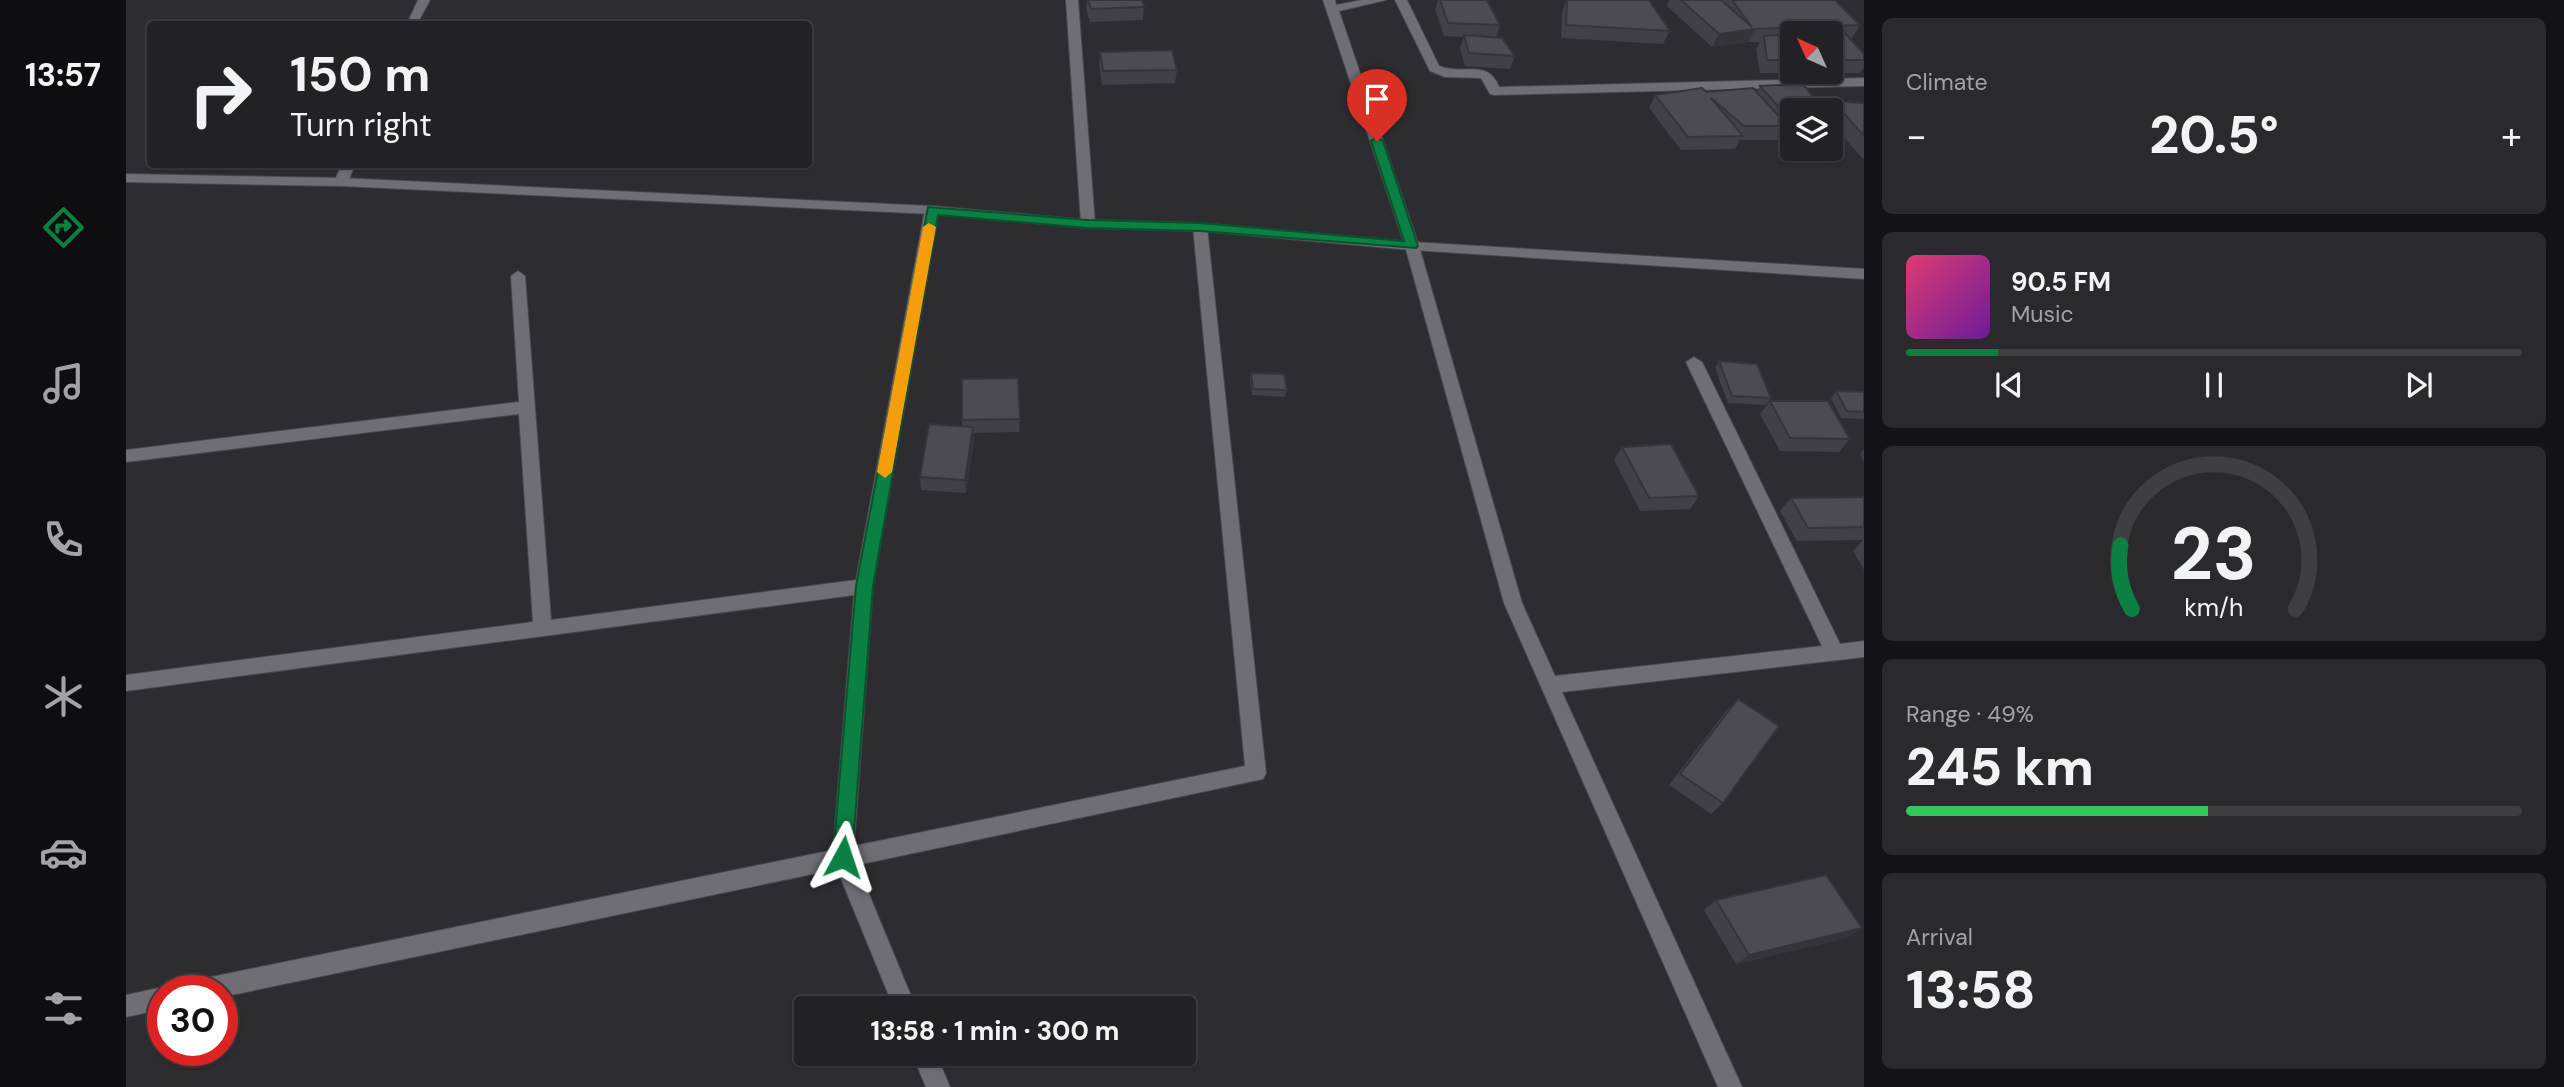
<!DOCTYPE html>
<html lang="en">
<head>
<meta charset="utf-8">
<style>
  body { margin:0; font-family:"DM Sans",sans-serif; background:#2a292d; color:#f1f3f6; height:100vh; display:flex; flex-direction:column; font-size:26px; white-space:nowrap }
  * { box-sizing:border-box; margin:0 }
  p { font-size:23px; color:#a2a3a7 }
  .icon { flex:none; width:38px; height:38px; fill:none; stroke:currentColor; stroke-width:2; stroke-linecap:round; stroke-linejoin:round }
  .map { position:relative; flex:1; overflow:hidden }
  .side { display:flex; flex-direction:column; gap:18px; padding:18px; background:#131214; width:700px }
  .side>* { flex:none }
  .top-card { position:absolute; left:21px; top:21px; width:665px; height:147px; border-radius:7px; box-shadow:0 2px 5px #0004,0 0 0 2px #3f3e42; background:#222125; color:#f1f3f6; overflow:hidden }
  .needle { width:46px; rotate:315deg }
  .buttons { position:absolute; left:1654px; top:21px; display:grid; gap:14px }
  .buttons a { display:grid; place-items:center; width:63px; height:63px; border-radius:7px; background:#222125; box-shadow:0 2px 5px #0004,0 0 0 2px #3f3e42; font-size:35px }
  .speed { position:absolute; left:21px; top:975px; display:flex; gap:14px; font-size:35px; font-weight:700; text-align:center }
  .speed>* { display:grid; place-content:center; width:91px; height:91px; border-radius:50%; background:#222125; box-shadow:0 2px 5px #0004,0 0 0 2px #3f3e42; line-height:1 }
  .speed .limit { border:10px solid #d22; background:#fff; color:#111 }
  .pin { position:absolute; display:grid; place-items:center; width:60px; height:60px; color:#fff; margin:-72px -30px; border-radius:50% 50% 50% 0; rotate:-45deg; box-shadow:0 0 7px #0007 }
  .pin .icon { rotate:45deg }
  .me { position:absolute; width:77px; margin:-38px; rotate:5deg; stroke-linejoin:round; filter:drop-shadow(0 0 5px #0008) }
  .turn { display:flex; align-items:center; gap:24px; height:147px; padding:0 28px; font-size:32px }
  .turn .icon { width:91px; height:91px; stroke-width:2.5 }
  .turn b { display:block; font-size:49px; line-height:60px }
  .big { font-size:52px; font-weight:800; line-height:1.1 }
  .side .widget { flex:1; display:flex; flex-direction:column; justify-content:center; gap:10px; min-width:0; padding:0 24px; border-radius:10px; background:#2a292d }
  .side .dial { align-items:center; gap:0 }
  .dial svg { height:182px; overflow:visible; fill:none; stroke:#3f3e42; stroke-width:7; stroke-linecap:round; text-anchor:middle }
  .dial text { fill:#f1f3f6; stroke:none }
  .song { display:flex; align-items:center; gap:21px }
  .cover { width:84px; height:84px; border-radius:10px; background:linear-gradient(135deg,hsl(340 70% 55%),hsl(280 70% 35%)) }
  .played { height:7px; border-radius:4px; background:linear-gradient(90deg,#0b8043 15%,#3f3e42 15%) }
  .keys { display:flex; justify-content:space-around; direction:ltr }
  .heat { display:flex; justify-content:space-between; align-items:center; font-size:38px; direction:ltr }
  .charge { height:10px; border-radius:5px; background:linear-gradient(90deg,#34c759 49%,#3f3e42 0) }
  .trip { position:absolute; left:668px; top:996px; width:402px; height:70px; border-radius:7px; background:#222125; box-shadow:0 2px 5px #0004,0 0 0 2px #3f3e42; font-weight:800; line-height:70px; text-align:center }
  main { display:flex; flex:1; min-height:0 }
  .tab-bar { display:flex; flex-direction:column; width:126px; justify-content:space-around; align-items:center; background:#0e0d0f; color:#a2a3a7 }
  .tab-bar .icon { width:49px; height:49px }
  .tab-bar .selected { color:#0b8043 }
  .tab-bar b { font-size:32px; color:#f1f3f6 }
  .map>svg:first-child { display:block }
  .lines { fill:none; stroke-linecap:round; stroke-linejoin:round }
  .minor-casing { stroke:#49484d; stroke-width:2 }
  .tertiary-casing { stroke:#49484d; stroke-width:2 }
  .minor { fill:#6f6e74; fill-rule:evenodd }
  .tertiary { fill:#6f6e74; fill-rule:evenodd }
  .wall { fill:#414046; fill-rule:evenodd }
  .shaded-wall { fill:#353439 }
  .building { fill:#4c4b51; stroke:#353439; stroke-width:2 }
  .route { fill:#0b8043; stroke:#07532c; stroke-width:2 }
  .slow { fill:#f59e0b }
</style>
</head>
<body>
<main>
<nav class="tab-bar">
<b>13:57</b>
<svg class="icon selected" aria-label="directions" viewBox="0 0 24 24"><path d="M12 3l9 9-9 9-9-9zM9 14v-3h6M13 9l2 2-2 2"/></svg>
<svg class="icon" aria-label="music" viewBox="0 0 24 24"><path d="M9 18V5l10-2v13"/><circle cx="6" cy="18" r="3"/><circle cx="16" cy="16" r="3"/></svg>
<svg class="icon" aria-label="phone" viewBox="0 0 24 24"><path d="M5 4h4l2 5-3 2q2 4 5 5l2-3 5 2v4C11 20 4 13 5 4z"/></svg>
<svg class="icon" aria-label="climate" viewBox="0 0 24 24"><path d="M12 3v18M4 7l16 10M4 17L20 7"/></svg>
<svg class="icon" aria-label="car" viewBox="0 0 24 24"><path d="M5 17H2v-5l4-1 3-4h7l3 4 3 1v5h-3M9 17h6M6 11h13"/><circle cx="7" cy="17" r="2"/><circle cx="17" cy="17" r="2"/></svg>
<svg class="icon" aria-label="filters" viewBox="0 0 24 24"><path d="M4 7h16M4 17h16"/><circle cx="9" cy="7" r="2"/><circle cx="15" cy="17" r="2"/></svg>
</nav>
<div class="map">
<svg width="1738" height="1087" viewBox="0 0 1738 1087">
  <rect width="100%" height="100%" fill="#2d2c31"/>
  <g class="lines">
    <defs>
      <path id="minor" d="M292 0H304L291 24H281Z
        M940 0H952L969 224 962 228 955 224Z
        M1197 0H1209L1210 5 1236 0H1260L1213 11 1293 246 1396 603 1429 676 1696 646 1560 362 1568 357 1576 362 1714 644 1738 641V657L1436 692 1616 1087H1592L1378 603 1279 246Z
        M1269 0H1281L1313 66C1336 76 1362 58 1373 87L1738 78V86L1368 95 1364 94 1355 78 1319 77 1304 71Z
        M216 164H229L222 182 215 186 208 182Z
        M806 206 813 210 747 586 728 846 1119 766 1067 227 1074 223 1081 227 1140 773 1137 779 731 865 790 1008H768L711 869 96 997V990H64L67 982 75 979 707 850 728 595 0 691V675L407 622 393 414 0 462V450L393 402 385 276 392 271 399 276 425 620 730 580 799 210Z
        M37 987 45 990H37V1009L0 1017V995Z
        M786 1054H810L824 1087H800Z"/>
      <path id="tertiary" d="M0 174 215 178 806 206 962 220 1074 223 1286 242 1738 269V279L1286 250 1074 231 962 228 806 214 215 186 0 182Z"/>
    </defs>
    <use href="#minor" class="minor-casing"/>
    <use href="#tertiary" class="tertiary-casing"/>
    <use href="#minor" class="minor"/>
    <use href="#tertiary" class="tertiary"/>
  </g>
  <path class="wall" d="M961 0H1016L1018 7 1017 20 964 22 960 9Z
    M1312 0H1361L1374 25 1370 38 1389 56 1384 69 1339 66 1334 48 1338 37 1318 36 1309 9Z
    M1440 0 1544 31 1537 44 1435 38 1436 13Z
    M1543 0H1709L1734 25 1726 38H1723L1738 54V67L1734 73H1634L1630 49 1634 42H1622L1586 47 1541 6ZM1666 33H1704V72H1666Z
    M974 52 1051 70 1049 83 976 85 973 65Z
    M1634 86 1666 110V144L1657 135 1654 140H1614L1609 149 1555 150 1523 108 1529 95 1631 92Z
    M1707 101 1738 103V160L1714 133 1706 146H1704V110H1701Z
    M1593 361 1645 398 1640 405 1602 403 1589 368Z
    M1125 373 1161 390 1159 397 1126 395 1124 380Z
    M836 379 894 419 893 432 847 433 848 440 840 493 795 490 794 477 836 426Z
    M1710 391 1738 392V419L1715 418 1705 398Z
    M1644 401 1724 439 1713 452 1654 451 1634 414Z
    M1496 447 1573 496 1564 509 1514 511 1488 460Z
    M1738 449V462L1734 454Z
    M1738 497V570L1727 551 1737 540 1671 541 1654 511 1665 498Z
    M1612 699 1597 803 1585 814 1543 785 1601 710Z
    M1590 900 1736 928 1721 938 1610 964 1578 910Z"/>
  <path class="shaded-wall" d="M1629 29 1622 42 1586 47 1593 34Z
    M847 427 848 440 840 493 839 480Z
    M1736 928 1721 938 1610 964 1623 955Z"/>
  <path class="building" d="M962 0H1016L1018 7 965 9Z
    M1314 0H1361L1374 25 1322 23Z
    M1441 0H1523L1544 31 1440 25Z
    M1555 0H1595L1626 27 1606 0H1709L1734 25 1629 29 1593 34Z
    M1718 32 1738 54V60H1704V33H1691Z
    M1666 34V60H1641L1638 36Z
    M1338 35 1376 38 1389 56 1343 53Z
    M1046 50 1051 70 977 71 974 52Z
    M1677 84 1697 110H1666V122L1634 86Z
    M1576 88 1580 92 1627 88 1662 126H1618L1585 98 1617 136 1562 137 1529 95Z
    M1707 101 1738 103V136Z
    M1704 120 1714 133 1704 132Z
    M1593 361 1631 364 1645 398 1606 396Z
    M1125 373 1158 374 1161 390 1127 389Z
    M892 378 894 419 836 420V379Z
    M1710 391 1738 392V412L1721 411Z
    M1644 401H1702L1724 439 1664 438Z
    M803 424 847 427 839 480 794 477Z
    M1545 444 1573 496 1523 498 1496 447Z
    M1738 497V527L1682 528 1665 498Z
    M1612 699 1653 726 1597 803 1554 774Z
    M1700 875 1736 928 1623 955 1590 900Z"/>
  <path class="route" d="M1251 137 1257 141 1292 246 1290 248 1074 231 962 228 812 215 747 586 726 857 724 863 717 866 710 863 707 857 730 586 802 207 962 220 1074 223 1278 241 1245 141Z"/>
  <path class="slow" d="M803 223 810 227 766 472 759 478 751 472 797 227Z"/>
</svg>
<div class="buttons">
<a><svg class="needle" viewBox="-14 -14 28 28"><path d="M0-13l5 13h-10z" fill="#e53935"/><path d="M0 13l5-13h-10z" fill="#a2a3a7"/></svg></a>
<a><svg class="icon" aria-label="layers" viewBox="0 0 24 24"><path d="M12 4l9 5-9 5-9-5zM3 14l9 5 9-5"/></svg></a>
</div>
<div class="speed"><div class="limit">30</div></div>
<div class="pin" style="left:1251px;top:141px;background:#d93025"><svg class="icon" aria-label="arrive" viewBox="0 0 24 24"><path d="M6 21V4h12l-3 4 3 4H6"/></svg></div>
<svg class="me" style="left:717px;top:857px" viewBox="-20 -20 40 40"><path d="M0-17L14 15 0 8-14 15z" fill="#0b8043" stroke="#fff" stroke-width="4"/></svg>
<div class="trip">13:58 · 1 min · 300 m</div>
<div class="top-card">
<div class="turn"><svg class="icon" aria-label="right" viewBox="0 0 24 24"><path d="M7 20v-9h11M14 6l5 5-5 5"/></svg><div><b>150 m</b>Turn right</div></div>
</div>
</div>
<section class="side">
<div class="widget"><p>Climate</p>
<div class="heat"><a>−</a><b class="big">20.5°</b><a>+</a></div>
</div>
<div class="widget">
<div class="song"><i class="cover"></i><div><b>90.5 FM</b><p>Music</p></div></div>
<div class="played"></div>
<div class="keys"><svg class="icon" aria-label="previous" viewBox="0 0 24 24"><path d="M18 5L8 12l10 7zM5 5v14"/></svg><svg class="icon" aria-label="pause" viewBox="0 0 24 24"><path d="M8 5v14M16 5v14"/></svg><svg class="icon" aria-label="next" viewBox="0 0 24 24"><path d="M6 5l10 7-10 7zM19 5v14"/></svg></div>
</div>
<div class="widget dial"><svg viewBox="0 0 100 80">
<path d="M14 69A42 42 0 1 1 86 69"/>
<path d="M14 69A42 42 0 0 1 9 41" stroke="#0b8043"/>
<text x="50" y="56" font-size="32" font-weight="700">23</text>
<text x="50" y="72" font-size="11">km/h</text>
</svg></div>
<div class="widget"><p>Range · 49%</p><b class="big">245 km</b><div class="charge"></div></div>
<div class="widget"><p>Arrival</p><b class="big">13:58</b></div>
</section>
</main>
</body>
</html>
